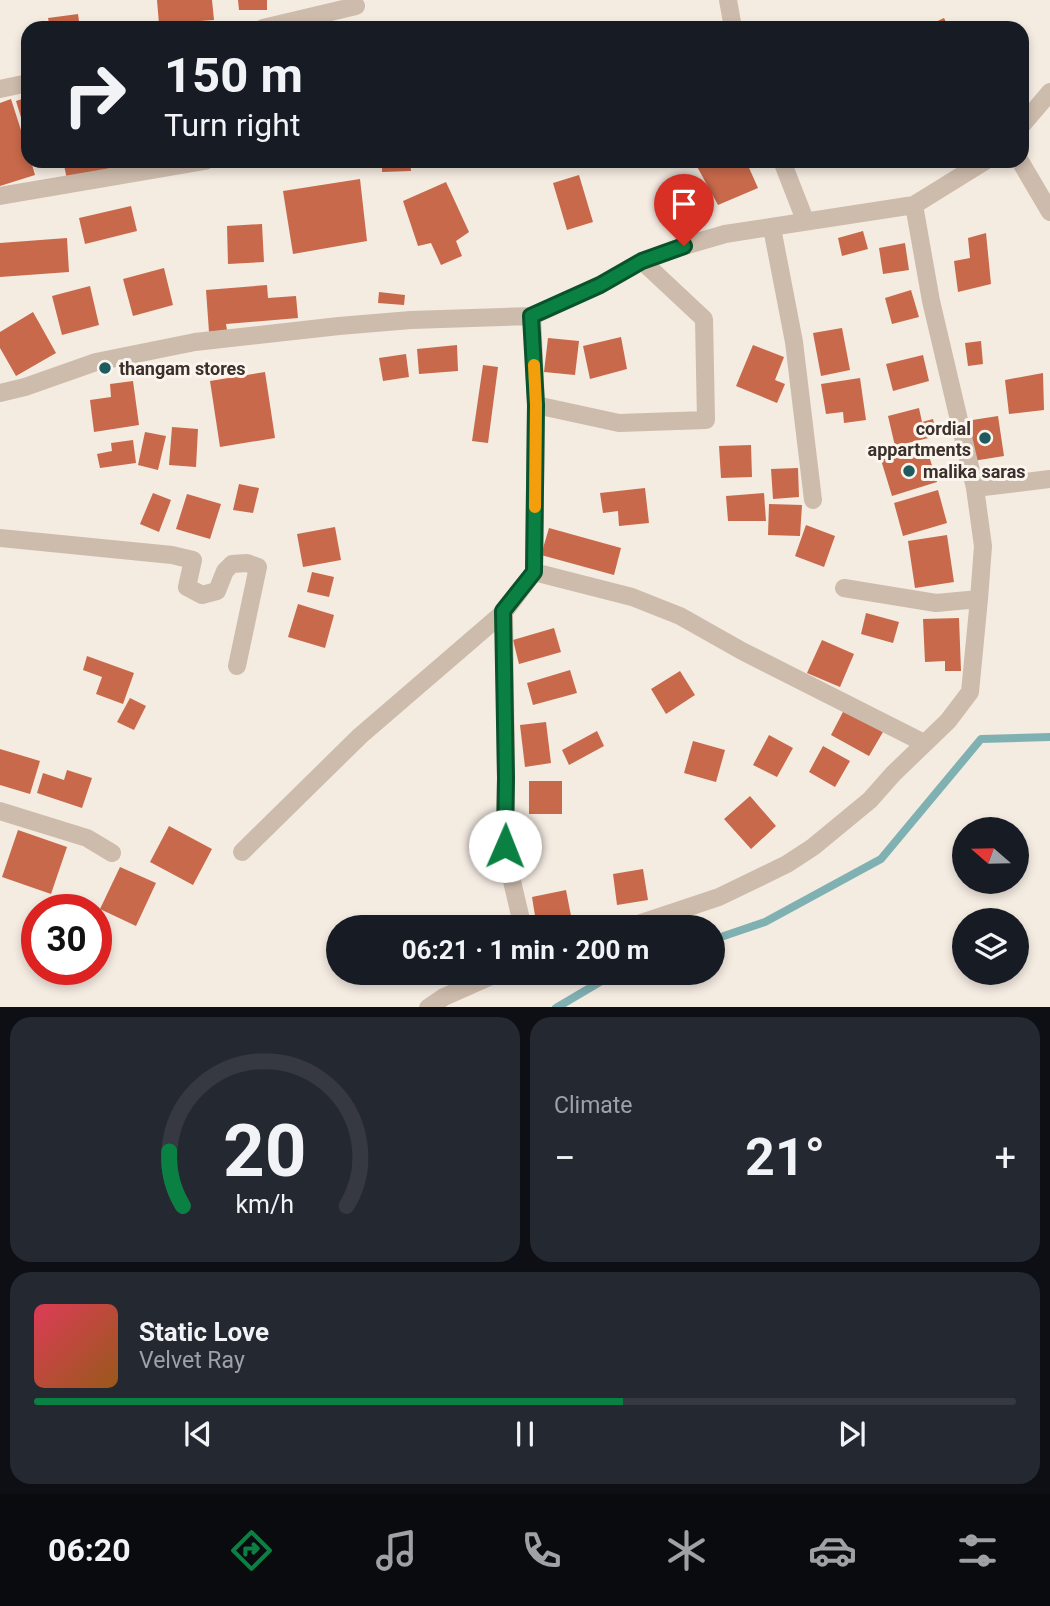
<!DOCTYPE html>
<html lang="en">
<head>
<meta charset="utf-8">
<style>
  body { margin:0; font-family:Roboto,sans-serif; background:#242831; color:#f1f3f6; height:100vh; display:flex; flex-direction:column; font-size:26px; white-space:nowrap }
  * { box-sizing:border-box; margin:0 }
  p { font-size:23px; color:#9ea1a6 }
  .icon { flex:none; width:38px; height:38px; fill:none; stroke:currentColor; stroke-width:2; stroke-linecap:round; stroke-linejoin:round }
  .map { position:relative; height:1007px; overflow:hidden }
  .side { display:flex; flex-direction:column; gap:10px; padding:10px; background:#0d0f14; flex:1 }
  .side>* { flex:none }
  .top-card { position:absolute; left:21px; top:21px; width:1008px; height:147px; border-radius:21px; box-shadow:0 4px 10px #0003; background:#171b24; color:#f1f3f6; overflow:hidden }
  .needle { width:46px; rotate:290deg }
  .buttons { position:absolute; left:952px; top:817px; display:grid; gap:14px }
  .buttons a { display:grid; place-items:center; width:77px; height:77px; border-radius:50%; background:#171b24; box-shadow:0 4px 10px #0003; font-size:35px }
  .speed { position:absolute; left:21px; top:894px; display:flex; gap:14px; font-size:35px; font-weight:700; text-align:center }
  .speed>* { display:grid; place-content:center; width:91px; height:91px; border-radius:50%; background:#171b24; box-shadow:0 4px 10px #0003; line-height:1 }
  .speed .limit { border:10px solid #d22; background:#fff; color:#111 }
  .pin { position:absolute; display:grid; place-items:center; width:60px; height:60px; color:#fff; margin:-72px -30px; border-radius:50% 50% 50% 0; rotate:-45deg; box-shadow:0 0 7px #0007 }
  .pin .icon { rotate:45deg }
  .me { position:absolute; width:77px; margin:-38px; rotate:1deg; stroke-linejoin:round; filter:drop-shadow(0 0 5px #0008) }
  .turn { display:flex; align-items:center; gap:24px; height:147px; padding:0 28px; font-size:32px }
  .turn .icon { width:91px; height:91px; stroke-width:2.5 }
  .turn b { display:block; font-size:49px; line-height:60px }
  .big { font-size:52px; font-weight:700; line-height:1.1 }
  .side .widget { flex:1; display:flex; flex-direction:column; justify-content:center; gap:10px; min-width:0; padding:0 24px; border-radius:21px; background:#242831 }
  .side .dial { align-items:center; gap:0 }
  .dial svg { height:182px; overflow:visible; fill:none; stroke:#363941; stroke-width:7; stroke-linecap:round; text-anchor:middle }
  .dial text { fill:#f1f3f6; stroke:none }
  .song { display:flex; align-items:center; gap:21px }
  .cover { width:84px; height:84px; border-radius:10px; background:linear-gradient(135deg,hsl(350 70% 55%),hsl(30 70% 35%)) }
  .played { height:7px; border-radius:4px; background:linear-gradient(90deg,#0b8043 60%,#363941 60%) }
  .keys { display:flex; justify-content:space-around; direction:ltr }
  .heat { display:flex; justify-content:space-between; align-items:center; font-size:38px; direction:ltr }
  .side .tiles { flex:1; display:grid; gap:10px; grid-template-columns:1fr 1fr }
  .widget:last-child { grid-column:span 2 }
  .trip { position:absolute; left:326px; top:915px; width:399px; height:70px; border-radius:35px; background:#171b24; box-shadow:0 4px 10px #0003; font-weight:700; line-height:70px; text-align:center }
  .menu { display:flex; height:112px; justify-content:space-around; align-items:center; background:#090b0e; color:#9ea1a6 }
  .menu .icon { width:49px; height:49px }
  .menu .current { color:#0b8043 }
  .menu b { font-size:32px; color:#f1f3f6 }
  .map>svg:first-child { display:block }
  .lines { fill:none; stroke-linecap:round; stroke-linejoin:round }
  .stream { stroke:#7fb0b2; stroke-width:8 }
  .building { fill:#c8694b }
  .street { stroke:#cdbbac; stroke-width:18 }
  .route-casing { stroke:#07532c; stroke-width:18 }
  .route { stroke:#0b8043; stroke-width:12 }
  .slow { stroke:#f59e0b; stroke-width:12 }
  .poi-dot { fill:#1f5a5e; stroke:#fbf5ee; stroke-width:2.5 }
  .labels { text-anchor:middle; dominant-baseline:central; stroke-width:6; stroke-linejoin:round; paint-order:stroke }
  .poi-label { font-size:18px; font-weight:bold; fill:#3b302b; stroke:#fbf5ee; text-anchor:start }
</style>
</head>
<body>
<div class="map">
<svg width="1050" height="1008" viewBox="0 0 1050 1008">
  <rect width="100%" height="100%" fill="#f4ebe1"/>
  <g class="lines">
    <path class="stream" d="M712 940 765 922 881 859 981 739 1050 737
      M556 1008 615 973"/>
  </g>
  <path class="building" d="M157 0H212L214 20 159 24Z
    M238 0H267V10H239Z
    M78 14 80 28H50L48 18Z
    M944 18 949 28H923Z
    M28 97V137H27L16 101Z
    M11 99 28 152V161H31L35 175 0 186V103Z
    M63 161H118L119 166 67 179Z
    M382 161H410L411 171 382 172Z
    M694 161H746L758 188 718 205Z
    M579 175 593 222 567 230 553 183Z
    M360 179 367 241 293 254 283 191Z
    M446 182 469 232 456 241 462 256 441 265 431 243 418 246 403 201Z
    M131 206 137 231 85 244 79 218Z
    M262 224 264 262 228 264 227 226Z
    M863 231 868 249 842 256 838 238Z
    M986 233 991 284 958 292 954 261 970 258 968 238Z
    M67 238 69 272 0 277V243Z
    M905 243 909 270 883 274 879 248Z
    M164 268 173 305 133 316 123 279Z
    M267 285 268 298 296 296 298 318 226 324 227 330 209 332 206 290Z
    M90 286 99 325 62 335 52 296Z
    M911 290 919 317 892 324 885 298Z
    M379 292 405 295 404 305 378 303Z
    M33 312 56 353 16 376 0 348V332Z
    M842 328 850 370 821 376 813 333Z
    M621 337 627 369 590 379 583 346Z
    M548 338 579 341 575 375 544 372Z
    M981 341 983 364 968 366 965 343Z
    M457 345 458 371 419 374 417 349Z
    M753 345 784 357 775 380 785 384 777 403 736 386Z
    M406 354 409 377 383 381 379 358Z
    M923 355 929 381 893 391 886 364Z
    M483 365 498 367 488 443 472 441Z
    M265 372 275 438 220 447 210 381Z
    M1043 373 1044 410 1009 414 1005 380Z
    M860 378 866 420 844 423 843 412 826 414 821 384Z
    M133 381 139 425 94 432 90 400 111 397 110 384Z
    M919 408 922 422 933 419 937 436 895 446 888 416Z
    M998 416 1004 456 973 461 966 421Z
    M172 427 198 429 196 467 169 465Z
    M145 432 166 436 158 470 138 465Z
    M133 440 136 463 100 468 97 454 112 451 111 443Z
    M751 445 752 477 721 478 719 446Z
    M926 446 937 482 892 496 881 460Z
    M798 468 799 497 773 499 771 469Z
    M239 484 259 488 253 513 233 510Z
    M645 488 649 523 619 526 618 511 603 513 600 493Z
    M938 490 947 523 903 536 894 503Z
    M153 493 171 500 159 532 140 524Z
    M764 493 766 521H728L726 496Z
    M187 494 221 504 210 539 176 529Z
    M769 504 802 505 800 536 768 535Z
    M806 525 835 536 824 567 795 556Z
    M335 527 341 560 303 567 297 534Z
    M549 528 621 548 614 575 541 555Z
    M947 535 954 582 915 588 908 541Z
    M312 572 334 577 329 597 307 592Z
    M298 604 334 615 325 648 288 637Z
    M866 613 899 622 893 643 861 634Z
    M959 618 961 671H945V661L925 662 923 619Z
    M554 628 561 652 519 664 513 640Z
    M822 640 854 654 840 687 807 673Z
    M87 656 134 673 123 704 96 694 102 677 83 670Z
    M570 670 577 693 533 705 527 683Z
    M680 671 695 695 666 714 651 689Z
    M130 698 146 706 134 730 117 722Z
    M844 710 883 732 869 756 831 735Z
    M546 722 551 763 525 767 520 725Z
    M597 731 604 746 569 765 562 750Z
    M769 735 793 748 777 777 753 765Z
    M693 741 725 750 716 782 684 773Z
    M823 746 850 761 835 787 809 772Z
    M0 749 40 761 30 794 0 785Z
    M67 770 92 778 82 808 37 793 43 773 64 780Z
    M529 781H562V814H529Z
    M750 796 776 826 751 849 724 819Z
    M169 826 212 849 193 885 150 862Z
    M18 830 67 847 51 894 2 877Z
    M120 867 156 883 136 926 100 909Z
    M643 869 648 900 617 905 613 874Z
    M566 890 572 921 537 928 532 897Z"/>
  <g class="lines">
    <path class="street" d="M728 0 733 28
      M263 28 356 6
      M0 89 28 83
      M1022 125 1050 92
      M782 161 805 220
      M1020 161 1050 212
      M0 196 205 161
      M772 228 794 342 813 500
      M0 393 25 387 96 362 195 342 339 326 411 320 532 316 600 285 642 261 684 246 725 234 914 205 985 161
      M536 405 619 423 706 420 704 319 642 261
      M975 488 1050 479
      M0 538 172 555 193 560 187 587 202 595 217 591 225 571 232 564 247 563 258 567 237 666
      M534 572 632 597 680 616 742 651 924 743
      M844 588 936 603 979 599 983 546 975 488 931 301 914 205
      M0 811 87 838 112 853
      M242 852 360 736 504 612
      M523 928 504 847 506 778 504 612 534 572 536 405 532 316
      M626 928 719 897 787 864 813 847 870 800 893 774 948 721 970 692 979 599
      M428 1008 444 997 498 973"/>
  </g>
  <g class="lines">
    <defs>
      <path id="route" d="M505 846 506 778 503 611 534 572 536 405 531 316 600 285 642 261 684 246"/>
    </defs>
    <use href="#route" class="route-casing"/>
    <use href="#route" class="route"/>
    <path class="slow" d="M534 365 536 405 535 507"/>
  </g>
  <g class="poi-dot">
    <circle cx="105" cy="368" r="7"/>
    <circle cx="985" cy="438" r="7"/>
    <circle cx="909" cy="471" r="7"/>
  </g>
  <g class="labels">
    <g class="poi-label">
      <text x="119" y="368">thangam stores</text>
      <text x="971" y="428" text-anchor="end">cordial<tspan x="971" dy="21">appartments</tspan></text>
      <text x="923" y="471">malika saras</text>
    </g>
  </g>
</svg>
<div class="buttons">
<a><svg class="needle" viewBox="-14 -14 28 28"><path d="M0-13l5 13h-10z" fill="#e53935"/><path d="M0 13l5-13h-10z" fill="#9ea1a6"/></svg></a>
<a><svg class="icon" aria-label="layers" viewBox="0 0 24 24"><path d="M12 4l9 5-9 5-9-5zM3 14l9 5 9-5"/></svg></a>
</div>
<div class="speed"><div class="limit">30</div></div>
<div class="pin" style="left:684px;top:246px;background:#d93025"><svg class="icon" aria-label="arrive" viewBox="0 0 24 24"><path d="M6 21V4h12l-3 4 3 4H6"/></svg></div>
<svg class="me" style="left:505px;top:846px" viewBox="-20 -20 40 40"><circle r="19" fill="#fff"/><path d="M0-13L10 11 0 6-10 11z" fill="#0b8043"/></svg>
<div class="trip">06:21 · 1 min · 200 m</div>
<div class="top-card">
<div class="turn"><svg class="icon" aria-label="right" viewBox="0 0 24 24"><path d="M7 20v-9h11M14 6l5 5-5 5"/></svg><div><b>150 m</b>Turn right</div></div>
</div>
</div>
<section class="side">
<div class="tiles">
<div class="widget dial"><svg viewBox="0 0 100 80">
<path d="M14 69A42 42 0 1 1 86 69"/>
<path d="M14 69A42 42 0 0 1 8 45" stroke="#0b8043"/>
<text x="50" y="56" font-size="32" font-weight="700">20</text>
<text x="50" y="72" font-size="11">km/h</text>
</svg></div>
<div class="widget"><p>Climate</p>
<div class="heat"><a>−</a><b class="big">21°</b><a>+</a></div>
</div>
<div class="widget">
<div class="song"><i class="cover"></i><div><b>Static Love</b><p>Velvet Ray</p></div></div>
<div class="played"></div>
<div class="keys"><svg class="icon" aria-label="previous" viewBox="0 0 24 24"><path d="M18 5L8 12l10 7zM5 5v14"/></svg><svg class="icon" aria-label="pause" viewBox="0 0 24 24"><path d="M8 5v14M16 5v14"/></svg><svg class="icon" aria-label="next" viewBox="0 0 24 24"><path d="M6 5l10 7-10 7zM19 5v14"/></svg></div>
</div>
</div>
</section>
<nav class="menu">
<b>06:20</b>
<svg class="icon current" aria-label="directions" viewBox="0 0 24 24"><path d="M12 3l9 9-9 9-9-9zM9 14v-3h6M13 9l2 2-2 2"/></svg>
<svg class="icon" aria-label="music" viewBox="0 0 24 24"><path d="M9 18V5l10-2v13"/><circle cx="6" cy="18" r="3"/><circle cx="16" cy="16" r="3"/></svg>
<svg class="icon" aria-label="phone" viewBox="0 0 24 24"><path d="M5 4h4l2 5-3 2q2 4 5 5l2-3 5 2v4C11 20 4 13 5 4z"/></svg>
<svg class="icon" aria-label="climate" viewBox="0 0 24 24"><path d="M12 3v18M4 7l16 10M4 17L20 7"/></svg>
<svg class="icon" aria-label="car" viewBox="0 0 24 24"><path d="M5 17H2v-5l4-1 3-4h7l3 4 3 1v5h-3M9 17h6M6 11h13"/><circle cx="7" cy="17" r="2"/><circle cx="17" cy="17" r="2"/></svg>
<svg class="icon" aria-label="filters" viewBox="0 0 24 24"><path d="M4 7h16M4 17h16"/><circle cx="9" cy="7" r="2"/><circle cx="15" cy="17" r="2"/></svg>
</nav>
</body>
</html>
